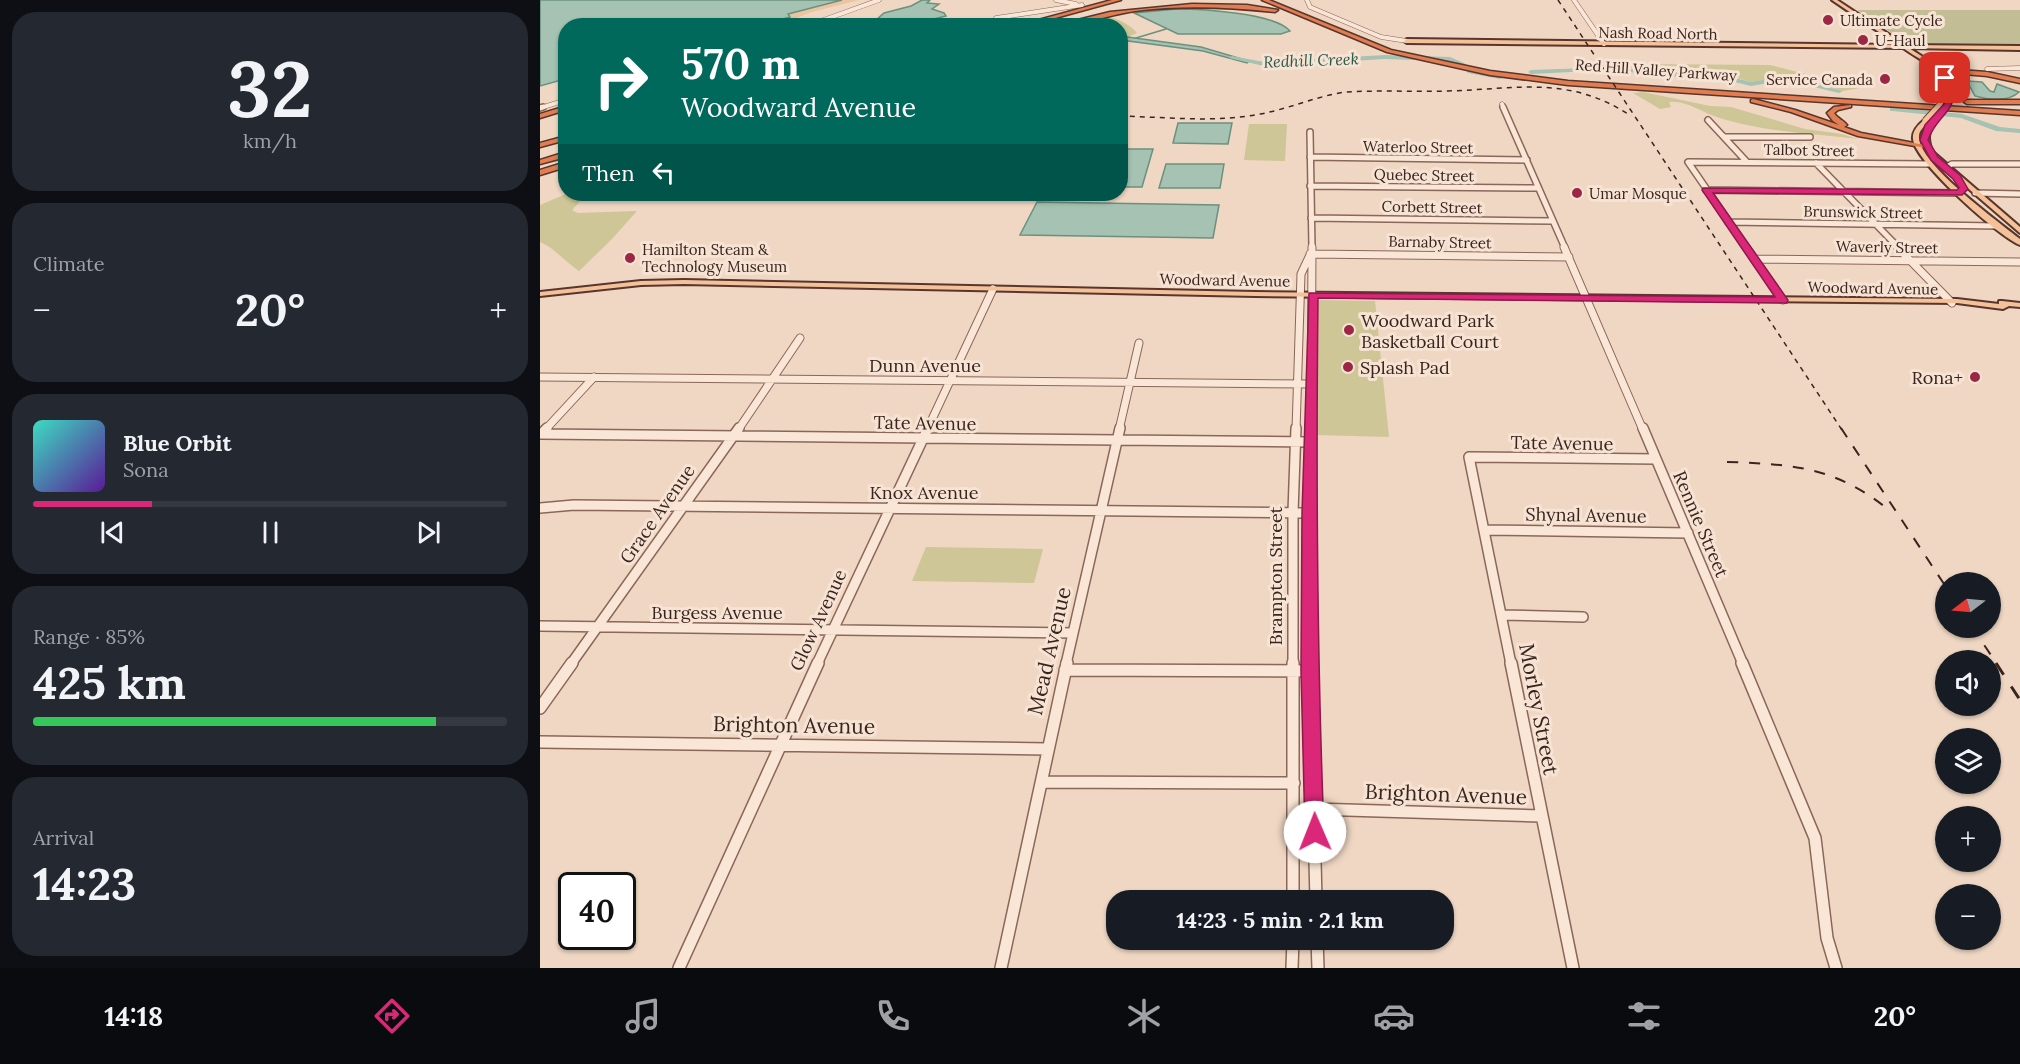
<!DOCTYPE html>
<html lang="en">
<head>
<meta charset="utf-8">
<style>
  body { margin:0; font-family:Lora,serif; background:#242831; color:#f1f3f6; height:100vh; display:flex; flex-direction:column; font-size:22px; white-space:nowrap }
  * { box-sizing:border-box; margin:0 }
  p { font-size:20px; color:#9ea1a6 }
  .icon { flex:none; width:33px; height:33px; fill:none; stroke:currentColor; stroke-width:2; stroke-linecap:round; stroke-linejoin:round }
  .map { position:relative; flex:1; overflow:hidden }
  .sheet { display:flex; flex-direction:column; gap:12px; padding:12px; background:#0d0f14; width:540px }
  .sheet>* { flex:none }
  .hud { position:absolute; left:18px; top:18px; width:570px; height:183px; border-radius:24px; box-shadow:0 2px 4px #0004; background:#00695c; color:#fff; overflow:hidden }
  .needle { width:39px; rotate:254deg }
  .fabs { position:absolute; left:1395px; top:572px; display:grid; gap:12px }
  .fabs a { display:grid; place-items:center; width:66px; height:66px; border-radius:50%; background:#171b24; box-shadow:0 2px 4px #0004; font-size:30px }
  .speed { position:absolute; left:18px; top:872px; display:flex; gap:12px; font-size:30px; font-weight:700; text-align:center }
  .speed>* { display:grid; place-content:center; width:78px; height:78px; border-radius:50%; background:#171b24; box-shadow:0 2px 4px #0004; line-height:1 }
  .speed .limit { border:3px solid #111; border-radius:9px; background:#fff; color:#111 }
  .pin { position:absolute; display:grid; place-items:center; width:51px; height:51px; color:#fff; margin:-26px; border-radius:12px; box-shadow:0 3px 9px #0006 }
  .me { position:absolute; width:66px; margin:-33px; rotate:359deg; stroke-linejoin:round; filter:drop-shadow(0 0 4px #0008) }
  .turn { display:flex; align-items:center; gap:21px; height:126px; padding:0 24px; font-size:27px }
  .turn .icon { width:78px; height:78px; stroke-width:2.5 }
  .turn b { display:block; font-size:42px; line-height:51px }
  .then { display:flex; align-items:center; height:57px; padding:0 24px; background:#0003; gap:12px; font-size:22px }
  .big { font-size:45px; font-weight:800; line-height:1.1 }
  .sheet .tile { flex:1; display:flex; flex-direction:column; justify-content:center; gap:9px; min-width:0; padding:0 21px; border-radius:24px; background:#242831 }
  .sheet .dial { align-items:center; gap:0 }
  .dial b { font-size:78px; line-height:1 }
  .song { display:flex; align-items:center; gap:18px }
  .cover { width:72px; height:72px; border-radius:9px; background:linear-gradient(135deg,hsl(170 70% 55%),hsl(270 70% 35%)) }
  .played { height:6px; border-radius:3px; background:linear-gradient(90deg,#db2777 25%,#363941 25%) }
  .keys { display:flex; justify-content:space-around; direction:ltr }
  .heat { display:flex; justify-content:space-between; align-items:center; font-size:33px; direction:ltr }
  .charge { height:9px; border-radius:4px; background:linear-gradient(90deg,#34c759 85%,#363941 0) }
  .trip { position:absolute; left:566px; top:890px; width:348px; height:60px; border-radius:24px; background:#171b24; box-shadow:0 2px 4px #0004; font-weight:800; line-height:60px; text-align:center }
  .tab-bar { display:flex; height:96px; justify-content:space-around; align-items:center; background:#090b0e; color:#9ea1a6 }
  .tab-bar .icon { width:42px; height:42px }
  .tab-bar .selected { color:#db2777 }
  .tab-bar b { font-size:27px; color:#f1f3f6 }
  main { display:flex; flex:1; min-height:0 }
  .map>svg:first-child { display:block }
  .green { fill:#cec696 }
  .sand { fill:#ecc49f }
  .cemetery { fill:#c3bd96 }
  .water { fill:#a5c2b2; stroke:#6b917e; stroke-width:1.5 }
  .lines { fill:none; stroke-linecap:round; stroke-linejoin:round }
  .stream { stroke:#6b917e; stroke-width:1.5 }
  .river { fill:#a5c2b2; fill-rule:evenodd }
  .minor-far4-casing { stroke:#8a6759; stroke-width:5 }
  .minor-far3-casing { stroke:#8a6759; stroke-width:8 }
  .minor-far2-casing { stroke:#8a6759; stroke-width:9 }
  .minor-far1-casing { stroke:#8a6759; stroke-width:12 }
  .minor-casing { stroke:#8a6759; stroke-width:14 }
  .major-casing { stroke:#58362d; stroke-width:4 }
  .highway-casing { stroke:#58362d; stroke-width:3 }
  .minor-far4 { stroke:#fae6d6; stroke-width:4 }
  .minor-far3 { stroke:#fae6d6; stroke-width:5 }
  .minor-far2 { stroke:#fae6d6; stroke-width:7 }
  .minor-far1 { stroke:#fae6d6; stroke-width:9 }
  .minor { stroke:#fae6d6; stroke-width:11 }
  .major { fill:#f4c199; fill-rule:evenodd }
  .highway { fill:#e27d51; fill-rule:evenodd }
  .rail-far2 { stroke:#3a241e; stroke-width:1.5; stroke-dasharray:5 5; stroke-linecap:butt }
  .rail-far1 { stroke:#3a241e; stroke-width:2; stroke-dasharray:11 11; stroke-linecap:butt }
  .rail { stroke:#3a241e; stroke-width:3; stroke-dasharray:14 14; stroke-linecap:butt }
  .major-bridge-far1-casing { stroke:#58362d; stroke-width:7; stroke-linecap:butt }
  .major-bridge-casing { stroke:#58362d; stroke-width:9; stroke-linecap:butt }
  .major-bridge-far1 { stroke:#f4c199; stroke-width:5 }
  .major-bridge { stroke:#f4c199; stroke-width:7 }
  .route { fill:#db2777; stroke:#8e194d; stroke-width:1.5 }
  .poi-dot { fill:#9b2745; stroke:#f7e3d3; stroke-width:2 }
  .labels { text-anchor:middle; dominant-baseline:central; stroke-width:6; stroke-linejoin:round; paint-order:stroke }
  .far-poi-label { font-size:15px; fill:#3a241e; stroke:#f7e3d3; text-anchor:start }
  .far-street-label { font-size:15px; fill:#3a241e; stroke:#f7e3d3 }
  .far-water-label { font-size:16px; font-style:italic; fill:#2c5a4b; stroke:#f7e3d3 }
  .poi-label { font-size:18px; fill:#3a241e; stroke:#f7e3d3; text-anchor:start }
  .street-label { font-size:18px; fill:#3a241e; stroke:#f7e3d3 }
  .near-street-label { font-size:21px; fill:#3a241e; stroke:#f7e3d3 }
</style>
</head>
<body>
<main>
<section class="sheet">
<div class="tile dial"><b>32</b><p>km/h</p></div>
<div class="tile"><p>Climate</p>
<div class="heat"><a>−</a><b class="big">20°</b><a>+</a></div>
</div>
<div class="tile">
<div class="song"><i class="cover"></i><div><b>Blue Orbit</b><p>Sona</p></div></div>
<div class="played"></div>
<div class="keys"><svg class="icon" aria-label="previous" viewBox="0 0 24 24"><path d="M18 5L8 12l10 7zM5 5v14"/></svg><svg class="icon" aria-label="pause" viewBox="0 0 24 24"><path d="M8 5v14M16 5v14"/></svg><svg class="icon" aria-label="next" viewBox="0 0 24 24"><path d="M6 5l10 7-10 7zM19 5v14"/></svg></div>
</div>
<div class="tile"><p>Range · 85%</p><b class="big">425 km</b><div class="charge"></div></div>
<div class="tile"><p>Arrival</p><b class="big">14:23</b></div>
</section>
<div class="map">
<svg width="1480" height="968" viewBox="0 0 1480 968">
  <rect width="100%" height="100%" fill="#efd7c3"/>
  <path class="green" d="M566 17C576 17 591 25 597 33L590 36 587 44 581 45 580 26H533Z
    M1073 60 1094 64 1230 65 1320 88 1303 91 1257 78 1241 77 1211 82 1180 73 1142 74 1075 66 1072 62Z
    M1103 92 1170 106 1191 107 1265 129 1302 134 1318 139C1271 133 1222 132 1177 117 1161 112 1146 100 1129 102L1131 107 1120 109 1093 93Z
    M709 124H747L745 161 704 160Z
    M26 194H47L32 210 38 213 97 211 71 240 39 271C25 262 15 248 0 242V205Z
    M780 300 835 301 849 437 777 435V302Z
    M386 547 503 549 494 583 372 581Z"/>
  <path class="sand" d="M302 0H319L272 12 238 25 222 26 250 17 246 14Z"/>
  <path class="cemetery" d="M1317 10H1480V45H1370Z"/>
  <path class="water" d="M0 0H302L248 14 250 17 222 25 26 26 25 79 0 86Z
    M382 0H390L387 3 399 4 392 9 404 13 406 16 369 25H308L336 20 344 13 371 6Z
    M636 9C661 9 735 13 750 31L741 34H638L594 13Z
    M580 36 661 47 709 61 707 63 663 51 581 40Z
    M1427 81 1442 82 1450 91 1454 92 1457 84 1479 92C1469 102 1448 100 1435 96Z
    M638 123H692L688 144 633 143Z
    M581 149H613L602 187H581Z
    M626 164H684L680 188H619Z
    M497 202 679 205 673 238 480 235Z"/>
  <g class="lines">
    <path class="stream" d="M596 38 626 29"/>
    <path class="river" d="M845 55 910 57 926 64 932 70 964 77 960 79 928 73 922 66 909 61 845 59 724 66 689 58 692 56 724 62Z
      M1048 68 1050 71 991 74 988 72 991 70Z
      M1075 69H1111L1143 74 1170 72 1211 82 1245 76 1303 91 1299 93 1245 80 1211 86 1170 76 1143 78 1111 73 1073 72Z
      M1350 107 1422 114 1460 127 1480 129V133L1456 131 1421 118 1353 111H1350Z"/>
    <defs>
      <path id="minor-far4" d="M516 0 536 4
        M767 0 770 7 841 37 867 41
        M1034 0 1064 44
        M456 18 542 5
        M267 26 339 0
        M1447 69 1480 68
        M962 104 964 109
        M0 108 26 100"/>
      <path id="minor-far3" d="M963 107 1025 248
        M0 108 3 107
        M1168 120 1206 161
        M770 132 772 248
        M1185 137H1270
        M770 157 987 160
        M1276 163 1359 248
        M1405 168 1412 164H1480
        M770 186 998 188
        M1166 190 1419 193
        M1435 193 1480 194
        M771 218 1013 221
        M1188 222 1458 226
        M1207 248 1148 162 1389 164"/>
      <path id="minor-far2" d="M1024 247 1103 430
        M1206 247 1243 300
        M1357 247 1412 303
        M770 254 1029 257
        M1214 259 1480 262
        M0 377 770 384
        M5 430 54 377
        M198 430 260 338
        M387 430 453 289
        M579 430 599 343
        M756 430 761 274 770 255
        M771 430 772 247"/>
      <path id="minor-far1" d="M1103 428 1203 664
        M0 434 770 442
        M1 434 7 428
        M0 508 34 505 769 513
        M944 530 1148 533
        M961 615 1043 617
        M0 626 533 633
        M31 664 199 428
        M277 664 388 428
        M526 664 580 428
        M753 664V512L756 428
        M770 664 771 428
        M971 664 929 457 1116 459"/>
      <path id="minor" d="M753 663V900
        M770 663 776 900
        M971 663 1033 968
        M1202 663 1275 838 1287 938 1296 968
        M525 670 770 671
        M0 708 32 663
        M0 742 507 749
        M502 782 754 783
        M774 809 1001 816
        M777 939 778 968
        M139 968 278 663
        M461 968 527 663
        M752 968 753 939"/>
      <path id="major" d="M1292 0H1297L1365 45 1480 46V50L1369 48C1392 63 1404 68 1414 94L1411 96C1406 91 1406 84 1402 78 1394 65 1375 57 1363 48L867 43 864 41 867 39 1358 45Z
        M1384 120 1389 121C1385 126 1379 130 1379 136 1377 163 1459 222 1480 239V245C1458 236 1375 162 1373 139 1372 131 1378 125 1384 120Z
        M1392 120 1397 121C1388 131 1387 138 1392 151L1480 227V233L1387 153C1380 140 1381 131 1392 120Z
        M144 280 715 292 1417 299 1459 304V301H1462L1480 303V307L1469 306 1463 309 1417 303 715 296 144 284 101 285 0 296V292L101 281Z"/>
      <path id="highway" d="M572 0H581L486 26H476Z
        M722 0H729L851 50 950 71 1028 81 1480 111V115L1028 85 950 75 847 52Z
        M652 4 707 5 738 10 735 12C688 7 642 5 595 11 568 15 540 26 513 26L570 12Z
        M1390 68 1447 72 1480 79V83L1447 76 1388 71Z
        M1213 99 1255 110 1299 125 1293 121 1287 113 1294 107 1311 105V107L1298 110 1294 113C1298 119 1303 120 1307 125L1304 127 1321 133 1390 146 1386 148 1318 136 1251 112 1211 102V100Z
        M1480 100V104H1427L1424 102 1427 100Z
        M26 106V110L0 118V114Z
        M26 136V140L0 147V143Z
        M26 152V157L0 164V160Z
        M26 162V167L0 175V170Z"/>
    </defs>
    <use href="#minor-far4" class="minor-far4-casing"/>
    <use href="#minor-far3" class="minor-far3-casing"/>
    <use href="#minor-far2" class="minor-far2-casing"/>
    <use href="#minor-far1" class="minor-far1-casing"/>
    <use href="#minor" class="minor-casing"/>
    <use href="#major" class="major-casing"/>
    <use href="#highway" class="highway-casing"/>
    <use href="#minor-far4" class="minor-far4"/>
    <use href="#minor-far3" class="minor-far3"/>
    <use href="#minor-far2" class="minor-far2"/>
    <use href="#minor-far1" class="minor-far1"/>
    <use href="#minor" class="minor"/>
    <use href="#major" class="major"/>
    <use href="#highway" class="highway"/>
    <path class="rail-far2" d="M1018 0 1302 430
      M580 116C626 117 674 123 720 114 749 109 776 96 806 92 840 90 874 92 908 91 977 89 1030 75 1091 116"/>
    <path class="rail-far1" d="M1301 428 1406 587
      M1187 462C1253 464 1297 467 1350 511
      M1432 627 1457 664"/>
    <path class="rail" d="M1456 663 1480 700"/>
    <defs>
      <path id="major-bridge-far1" d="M1398 109 1404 94"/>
      <path id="major-bridge" d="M1386 121 1399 107"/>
    </defs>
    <use href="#major-bridge-far1" class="major-bridge-far1-casing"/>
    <use href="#major-bridge" class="major-bridge-casing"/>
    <use href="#major-bridge-far1" class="major-bridge-far1"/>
    <use href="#major-bridge" class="major-bridge"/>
  </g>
  <path class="route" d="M1402 77H1407C1425 112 1398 110 1388 140L1398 157 1420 175 1428 189 1422 195 1173 193 1248 300 1247 303 778 298C776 476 777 654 784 832L782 839 775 842 768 839 765 832 761 671 762 513 769 293 1235 297 1162 190 1163 188 1417 190 1419 188 1413 179 1391 160 1380 140 1385 125 1405 103 1407 94Z"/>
  <g class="poi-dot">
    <circle cx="1288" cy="20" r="6"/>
    <circle cx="1323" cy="40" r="6"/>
    <circle cx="1345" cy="79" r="6"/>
    <circle cx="1037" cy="193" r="6"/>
    <circle cx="90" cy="258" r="6"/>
    <circle cx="809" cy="330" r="6"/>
    <circle cx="808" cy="367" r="6"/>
    <circle cx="1435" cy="377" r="6"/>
  </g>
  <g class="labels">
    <g class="far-poi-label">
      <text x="1300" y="20">Ultimate Cycle</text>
      <text x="1335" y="40">U-Haul</text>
      <text x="1333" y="79" text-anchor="end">Service Canada</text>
      <text x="1049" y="193">Umar Mosque</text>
      <text x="102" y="249">Hamilton Steam &amp;<tspan x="102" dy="17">Technology Museum</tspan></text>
    </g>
    <g class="far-street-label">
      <text transform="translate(1118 33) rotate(1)">Nash Road North</text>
      <text transform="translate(1116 70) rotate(4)">Red Hill Valley Parkway</text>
      <text transform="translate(878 147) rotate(1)">Waterloo Street</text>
      <text transform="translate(1269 150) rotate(1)">Talbot Street</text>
      <text transform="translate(884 175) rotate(1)">Quebec Street</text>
      <text transform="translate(892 207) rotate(1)">Corbett Street</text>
      <text transform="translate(1323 212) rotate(1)">Brunswick Street</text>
      <text transform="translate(900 242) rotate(1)">Barnaby Street</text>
      <text transform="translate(1347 247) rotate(1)">Waverly Street</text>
      <text transform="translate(685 280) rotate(1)">Woodward Avenue</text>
      <text transform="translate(1333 288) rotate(1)">Woodward Avenue</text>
    </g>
    <g class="far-water-label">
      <text transform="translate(771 60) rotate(-2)">Redhill Creek</text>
    </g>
    <g class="poi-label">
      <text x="821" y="320">Woodward Park<tspan x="821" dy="21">Basketball Court</tspan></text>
      <text x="820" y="367">Splash Pad</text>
      <text x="1423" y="377" text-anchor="end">Rona+</text>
    </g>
    <g class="street-label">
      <text x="385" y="365">Dunn Avenue</text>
      <text transform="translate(385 423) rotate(1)">Tate Avenue</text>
      <text transform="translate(1022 443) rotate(1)">Tate Avenue</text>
      <text x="384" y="492">Knox Avenue</text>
      <text transform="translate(117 514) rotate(-55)">Grace Avenue</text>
      <text transform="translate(1046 515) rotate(1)">Shynal Avenue</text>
      <text transform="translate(1161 524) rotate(67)">Rennie Street</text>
      <text transform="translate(735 576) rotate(-90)">Brampton Street</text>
      <text x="177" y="612">Burgess Avenue</text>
      <text transform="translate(278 620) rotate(-65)">Glow Avenue</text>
    </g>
    <g class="near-street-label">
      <text transform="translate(509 651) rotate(-77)">Mead Avenue</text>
      <text transform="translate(999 709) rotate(79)">Morley Street</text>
      <text transform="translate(254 725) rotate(1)">Brighton Avenue</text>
      <text transform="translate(906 794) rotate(2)">Brighton Avenue</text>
    </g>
  </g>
</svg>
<div class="fabs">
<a><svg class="needle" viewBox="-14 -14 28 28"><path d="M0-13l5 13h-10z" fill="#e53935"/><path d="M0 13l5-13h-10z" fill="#9ea1a6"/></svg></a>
<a><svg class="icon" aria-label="sound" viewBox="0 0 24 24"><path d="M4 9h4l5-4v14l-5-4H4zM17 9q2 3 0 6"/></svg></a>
<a><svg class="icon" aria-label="layers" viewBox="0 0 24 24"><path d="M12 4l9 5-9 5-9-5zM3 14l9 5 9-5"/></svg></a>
<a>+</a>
<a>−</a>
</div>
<div class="speed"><div class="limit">40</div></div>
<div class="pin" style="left:1405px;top:78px;background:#d93025"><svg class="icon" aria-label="arrive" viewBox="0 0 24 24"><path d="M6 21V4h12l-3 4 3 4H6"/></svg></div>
<svg class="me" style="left:775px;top:832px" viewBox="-20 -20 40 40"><circle r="19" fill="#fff"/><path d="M0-13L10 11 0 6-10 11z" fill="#db2777"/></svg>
<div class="trip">14:23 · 5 min · 2.1 km</div>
<div class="hud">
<div class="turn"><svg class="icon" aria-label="right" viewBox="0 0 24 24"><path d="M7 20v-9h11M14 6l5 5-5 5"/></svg><div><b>570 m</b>Woodward Avenue</div></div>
<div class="then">Then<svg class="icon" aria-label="left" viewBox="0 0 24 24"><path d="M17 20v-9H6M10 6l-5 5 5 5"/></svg></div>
</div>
</div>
</main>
<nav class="tab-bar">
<b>14:18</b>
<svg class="icon selected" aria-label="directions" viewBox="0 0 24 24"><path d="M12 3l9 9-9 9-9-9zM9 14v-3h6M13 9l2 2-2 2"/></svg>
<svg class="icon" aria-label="music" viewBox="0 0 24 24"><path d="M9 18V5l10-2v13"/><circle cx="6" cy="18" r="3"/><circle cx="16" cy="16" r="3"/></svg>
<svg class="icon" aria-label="phone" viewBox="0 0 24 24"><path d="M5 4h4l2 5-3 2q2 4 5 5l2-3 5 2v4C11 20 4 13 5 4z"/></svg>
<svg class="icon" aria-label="climate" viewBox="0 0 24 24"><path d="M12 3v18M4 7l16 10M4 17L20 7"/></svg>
<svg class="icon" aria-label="car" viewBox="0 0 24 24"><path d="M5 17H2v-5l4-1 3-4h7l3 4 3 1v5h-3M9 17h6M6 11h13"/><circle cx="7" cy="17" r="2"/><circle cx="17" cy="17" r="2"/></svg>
<svg class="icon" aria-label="filters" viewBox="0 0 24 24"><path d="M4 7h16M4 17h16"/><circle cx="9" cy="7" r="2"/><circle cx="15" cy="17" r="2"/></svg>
<b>20°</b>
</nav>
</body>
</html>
